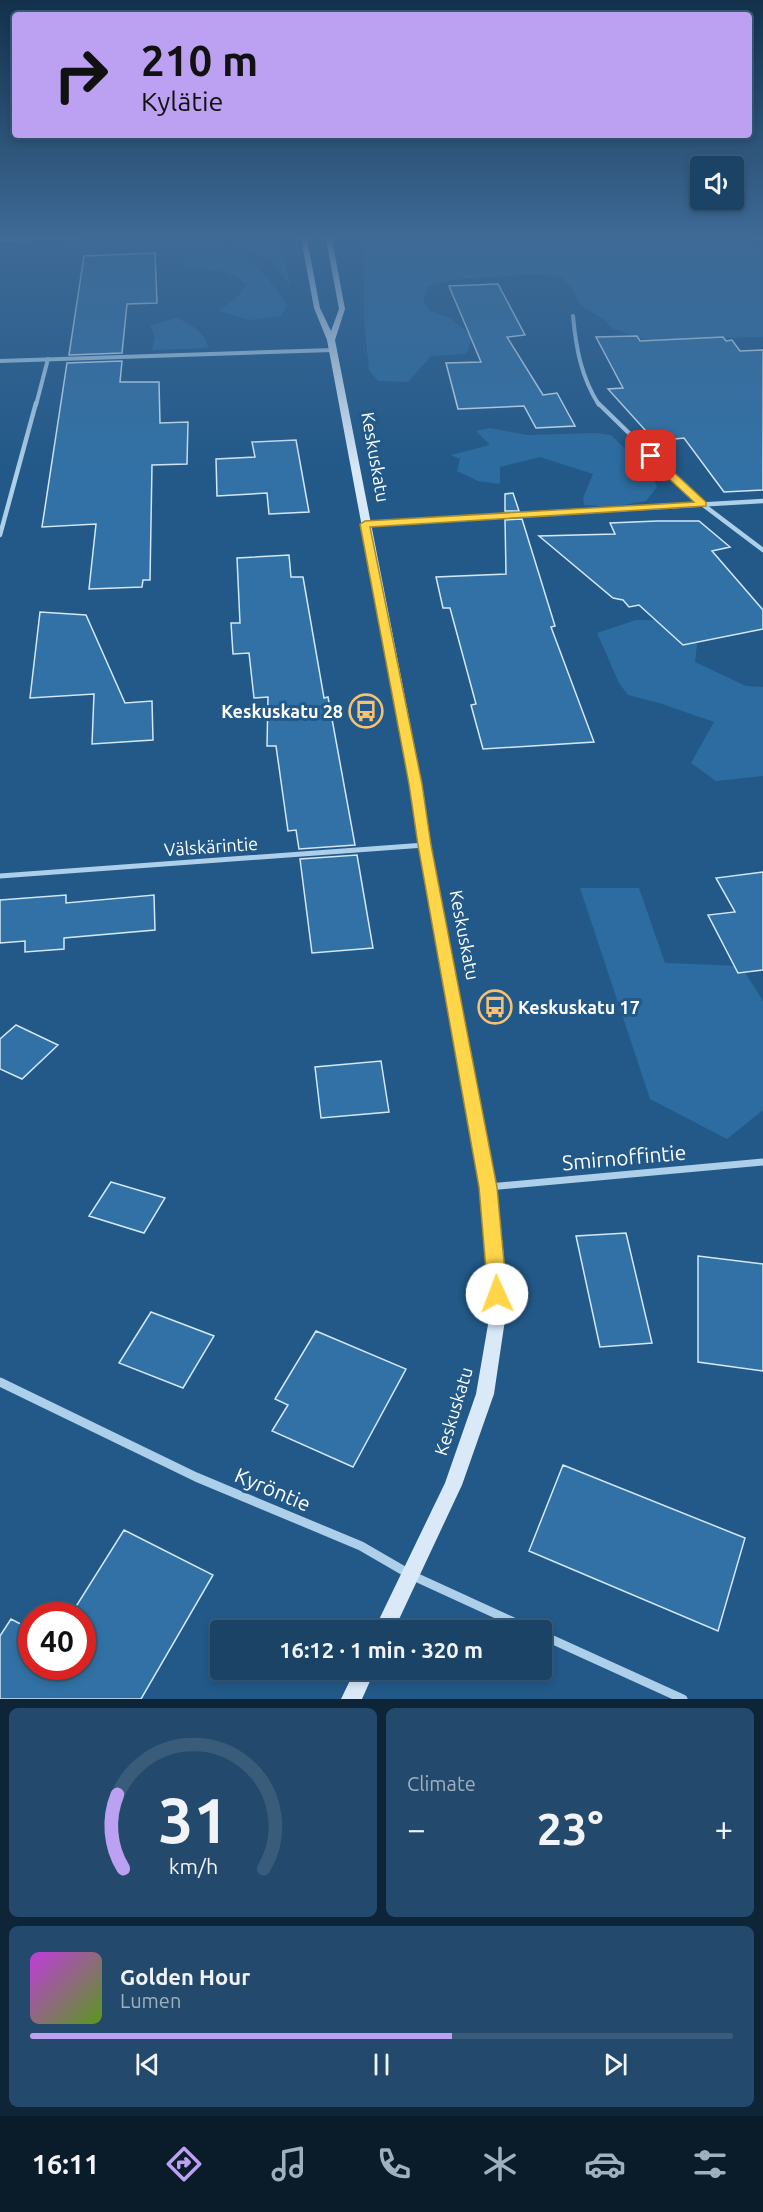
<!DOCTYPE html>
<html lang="en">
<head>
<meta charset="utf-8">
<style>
  body { margin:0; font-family:Ubuntu,sans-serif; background:#234a6c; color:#f1f3f6; height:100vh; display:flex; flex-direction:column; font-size:22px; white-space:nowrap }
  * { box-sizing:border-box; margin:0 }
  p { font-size:20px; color:#9fb0bf }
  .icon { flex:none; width:33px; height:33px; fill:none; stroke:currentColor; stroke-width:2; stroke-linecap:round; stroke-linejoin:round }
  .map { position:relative; height:1699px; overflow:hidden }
  .side { display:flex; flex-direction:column; gap:9px; padding:9px; background:#0e2538; flex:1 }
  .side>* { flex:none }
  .guide { position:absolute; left:12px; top:12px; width:740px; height:126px; border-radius:6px; box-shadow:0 3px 9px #0003,0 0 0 2px #385c7a; background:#bca0f2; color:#111; overflow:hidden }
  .fabs { position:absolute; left:690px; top:156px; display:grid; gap:12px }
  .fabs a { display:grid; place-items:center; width:54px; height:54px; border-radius:6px; background:#1a4366; box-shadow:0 3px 9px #0003,0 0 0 2px #385c7a; font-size:30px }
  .speed { position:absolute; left:18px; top:1602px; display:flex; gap:12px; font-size:30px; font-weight:700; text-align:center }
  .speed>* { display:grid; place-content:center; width:78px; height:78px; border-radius:50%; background:#1a4366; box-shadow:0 3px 9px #0003,0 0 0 2px #385c7a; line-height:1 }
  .speed .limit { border:9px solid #d22; background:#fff; color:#111 }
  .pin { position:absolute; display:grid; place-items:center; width:51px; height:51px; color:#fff; margin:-26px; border-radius:12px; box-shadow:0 3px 9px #0006 }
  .me { position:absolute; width:66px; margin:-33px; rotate:358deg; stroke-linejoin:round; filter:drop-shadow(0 0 4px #0008) }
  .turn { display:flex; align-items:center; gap:21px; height:126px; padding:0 30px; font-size:27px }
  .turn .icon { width:78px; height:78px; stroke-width:2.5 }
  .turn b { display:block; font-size:42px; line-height:51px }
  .big { font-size:45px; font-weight:600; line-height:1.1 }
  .side .card { flex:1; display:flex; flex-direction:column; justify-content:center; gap:9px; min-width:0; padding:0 21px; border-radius:9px; background:#234a6c }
  .side .dial { align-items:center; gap:0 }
  .dial svg { height:156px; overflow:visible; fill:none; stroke:#385c7a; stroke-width:7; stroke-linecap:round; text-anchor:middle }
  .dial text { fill:#f1f3f6; stroke:none }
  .song { display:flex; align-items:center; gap:18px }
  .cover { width:72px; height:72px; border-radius:9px; background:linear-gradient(135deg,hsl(290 70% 55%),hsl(90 70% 35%)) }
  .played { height:6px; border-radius:3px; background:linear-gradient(90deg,#bca0f2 60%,#385c7a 60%) }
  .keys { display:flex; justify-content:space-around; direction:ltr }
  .heat { display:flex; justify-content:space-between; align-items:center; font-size:33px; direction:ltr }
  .side .tiles { flex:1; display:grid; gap:9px; grid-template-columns:1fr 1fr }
  .card:last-child { grid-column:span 2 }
  .trip { position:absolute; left:210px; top:1620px; width:342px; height:60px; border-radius:6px; background:#1a4366; box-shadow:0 3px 9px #0003,0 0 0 2px #385c7a; font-weight:600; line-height:60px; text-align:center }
  .tab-bar { display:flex; height:96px; justify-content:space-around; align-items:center; background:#0a1b29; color:#9fb0bf }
  .tab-bar .icon { width:42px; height:42px }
  .tab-bar .active { color:#bca0f2 }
  .tab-bar b { font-size:27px; color:#f1f3f6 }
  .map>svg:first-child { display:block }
  .green { fill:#2c6ca0 }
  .building { fill:#3271a5; stroke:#d2e7f7; stroke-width:1.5 }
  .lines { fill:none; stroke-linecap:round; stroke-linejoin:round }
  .street-far4 { stroke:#aecfea; stroke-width:4 }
  .street-far3 { stroke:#aecfea; stroke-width:4.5 }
  .street-far2 { stroke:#aecfea; stroke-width:5 }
  .street-far1 { stroke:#aecfea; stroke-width:7 }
  .street { stroke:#aecfea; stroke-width:9 }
  .secondary { fill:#d9e9f8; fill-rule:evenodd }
  .highway { fill:#fff; fill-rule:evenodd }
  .route { fill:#ffd54a; stroke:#a68a30; stroke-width:1.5 }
  .labels { text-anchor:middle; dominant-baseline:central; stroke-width:6; stroke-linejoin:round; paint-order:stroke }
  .street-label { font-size:18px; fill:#fff; stroke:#225988 }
  .poi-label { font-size:18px; font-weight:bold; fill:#fff; stroke:#225988; text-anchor:end }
  .near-street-label { font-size:21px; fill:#fff; stroke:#225988 }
</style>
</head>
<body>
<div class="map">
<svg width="763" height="1699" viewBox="0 0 763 1699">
  <rect width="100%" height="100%" fill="#225988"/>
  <path class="green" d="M704 234 763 251V337L647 340 613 329 603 319 581 305 571 286 559 276 535 274 451 280 427 286 423 301 430 311 452 319 473 337 466 354 431 356 408 382 378 381 369 370 364 320V255L367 242 426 236Z
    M236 239C287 239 280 241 291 287L271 260 236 246Z
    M219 240 218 245 53 249 112 243Z
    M217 252C253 258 268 275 287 305L281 316 251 320 218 311 237 297 247 285C227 266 208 270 182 269L187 254Z
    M176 318C189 323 206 332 208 348L152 350 155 337 150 325Z
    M489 428 528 435 595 433 611 435 652 475 657 487 646 501 612 507 584 505 583 498 593 474 540 457 500 467V484L478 481 457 471 460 459 451 455 490 445 476 431Z
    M636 620H682L697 644 695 662 746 686 763 687V776L716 781 691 763 714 722 659 703 628 695 619 683 597 633Z
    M580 888H639L665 963 741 966 763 1001V1110L727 1139 650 1099Z"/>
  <path class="building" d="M155 253 157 303 127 304 122 353 69 355 84 256Z
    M498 284 525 335 507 337 543 395 557 393 575 426 536 428 524 406 458 409 446 363 481 362 449 286Z
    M637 336 640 341 723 337 726 341 732 340 740 351 763 350V490L724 492 684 438 655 441 608 389 623 388 596 337Z
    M122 361 120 382H159L160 423 188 422 187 464 152 465 150 580H143L142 587 89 589 96 524 42 527 67 363Z
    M296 440 309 512 269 514 267 493 217 496 216 459 255 457 252 442Z
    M513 493 519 511H505V494Z
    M522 519 555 626 551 627 594 742 483 749 471 705 476 704 450 608H443L436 577 506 574 505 520Z
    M657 521H699L730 547 712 551 763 610V629L683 645 639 605 629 607 623 600 613 598 539 536 615 534 610 523Z
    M289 555 291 577H303L324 698 328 697 355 845 299 849 296 830 288 831 276 746H267L268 697 254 698 249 653 233 654 231 623H240L237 558Z
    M40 612 86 615 125 703 152 701 153 740 92 744 94 694 30 698Z
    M357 855 373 948 312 953 300 859Z
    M763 872V970L738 973 708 915 735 912 716 878Z
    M66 895V903L154 895 155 930 64 938V949L25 952V941L0 943V900Z
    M16 1025 58 1045 22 1079 0 1069V1039Z
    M381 1061 389 1112 321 1118 315 1067Z
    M111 1182 165 1198 144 1233 89 1216Z
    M626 1233 652 1343 600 1347 576 1236Z
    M698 1256 763 1264V1371L698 1362Z
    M151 1312 214 1336 183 1388 119 1363Z
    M316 1331 406 1369 353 1467 272 1431 288 1405 275 1399Z
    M563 1465 745 1538 718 1631 529 1551Z
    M124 1530 213 1575 141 1699H0V1636L11 1619 32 1630V1666H82V1616H70Z"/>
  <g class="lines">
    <path class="street-far4" d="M573 316C576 348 581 377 599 405
      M0 361 333 350
      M36 405 48 359"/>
    <path class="street-far3" d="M598 403 702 504 763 550
      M365 524 763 501
      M0 535 36 403"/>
    <path class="street-far2" d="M0 876 425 845"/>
    <path class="street-far1" d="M489 1187 763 1162"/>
    <path class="street" d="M0 1382 196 1477 361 1546 411 1575 531 1630
      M542 1635 683 1699"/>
    <path class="secondary" d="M93 234H152L0 242V238Z
      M297 234H304L307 239 320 308 331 331 339 309 325 234H331L345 309 335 340 422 784 431 845 496 1187 504 1257 506 1313 494 1394 462 1485 394 1630H374L445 1483 476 1394 490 1313 488 1257 480 1187 419 845 410 784 327 340 314 308 301 239Z
      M355 1670H375L362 1699H341Z"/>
    <path class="highway" d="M748 234H763V240L749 236Z"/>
  </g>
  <linearGradient id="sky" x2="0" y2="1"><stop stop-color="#13314b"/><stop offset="0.5" stop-color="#3e6a96"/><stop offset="1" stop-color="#3e6a96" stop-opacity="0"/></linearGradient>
  <rect width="763" height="472" fill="url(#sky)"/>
  <path class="route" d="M647 454H654L706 502V506L370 527 422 784 431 845 497 1187 507 1294 504 1300 497 1302 491 1300 488 1294 479 1187 418 845 409 784 360 524 365 521 694 502 647 458Z"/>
  <defs>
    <symbol id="bus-ring" viewBox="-11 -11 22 22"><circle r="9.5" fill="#225988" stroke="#f6c170" stroke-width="1.5"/><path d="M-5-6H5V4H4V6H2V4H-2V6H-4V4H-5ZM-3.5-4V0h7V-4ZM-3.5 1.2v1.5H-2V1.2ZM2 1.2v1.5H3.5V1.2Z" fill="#f6c170"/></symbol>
  </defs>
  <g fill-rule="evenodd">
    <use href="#bus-ring" x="347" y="692" width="38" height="38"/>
    <use href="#bus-ring" x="476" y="988" width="38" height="38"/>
  </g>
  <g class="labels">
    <g class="street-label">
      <text transform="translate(376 457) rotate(80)">Keskuskatu</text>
      <text transform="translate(211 846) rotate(-4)">Välskärintie</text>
      <text transform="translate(465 935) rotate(79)">Keskuskatu</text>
      <text transform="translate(453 1411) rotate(-73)">Keskuskatu</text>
    </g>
    <g class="poi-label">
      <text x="343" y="711">Keskuskatu 28</text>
      <text x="518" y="1007" text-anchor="start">Keskuskatu 17</text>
    </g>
    <g class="near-street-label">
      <text transform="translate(624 1157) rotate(-5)">Smirnoffintie</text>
      <text transform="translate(273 1489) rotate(23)">Kyröntie</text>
    </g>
  </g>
</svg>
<div class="fabs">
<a><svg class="icon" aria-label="sound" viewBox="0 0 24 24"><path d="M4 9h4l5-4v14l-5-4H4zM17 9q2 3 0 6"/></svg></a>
</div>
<div class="speed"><div class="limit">40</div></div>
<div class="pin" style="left:651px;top:456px;background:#d93025"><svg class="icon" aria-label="arrive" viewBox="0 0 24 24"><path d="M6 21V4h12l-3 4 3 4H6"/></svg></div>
<svg class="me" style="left:497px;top:1294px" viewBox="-20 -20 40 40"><circle r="19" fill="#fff"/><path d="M0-13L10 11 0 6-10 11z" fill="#ffd54a"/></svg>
<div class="trip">16:12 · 1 min · 320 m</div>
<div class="guide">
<div class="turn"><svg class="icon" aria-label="right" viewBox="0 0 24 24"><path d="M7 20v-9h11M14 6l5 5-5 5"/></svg><div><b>210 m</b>Kylätie</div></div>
</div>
</div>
<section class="side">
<div class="tiles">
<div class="card dial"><svg viewBox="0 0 100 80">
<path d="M14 69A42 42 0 1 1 86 69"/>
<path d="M14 69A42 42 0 0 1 11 31" stroke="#bca0f2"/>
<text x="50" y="56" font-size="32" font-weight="700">31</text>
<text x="50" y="72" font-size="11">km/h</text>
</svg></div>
<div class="card"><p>Climate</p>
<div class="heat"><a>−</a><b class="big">23°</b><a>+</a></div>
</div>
<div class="card">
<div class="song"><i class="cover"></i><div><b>Golden Hour</b><p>Lumen</p></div></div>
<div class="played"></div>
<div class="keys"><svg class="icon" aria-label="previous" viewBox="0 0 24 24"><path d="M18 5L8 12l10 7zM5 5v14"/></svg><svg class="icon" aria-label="pause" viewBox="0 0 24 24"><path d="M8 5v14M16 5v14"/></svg><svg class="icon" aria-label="next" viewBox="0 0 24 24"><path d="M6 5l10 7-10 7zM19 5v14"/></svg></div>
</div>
</div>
</section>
<nav class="tab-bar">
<b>16:11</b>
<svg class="icon active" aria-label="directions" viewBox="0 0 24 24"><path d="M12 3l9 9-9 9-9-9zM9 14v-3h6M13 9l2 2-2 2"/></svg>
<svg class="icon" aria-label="music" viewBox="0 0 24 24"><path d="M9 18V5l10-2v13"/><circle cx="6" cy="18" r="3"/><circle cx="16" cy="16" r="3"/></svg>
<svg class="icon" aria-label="phone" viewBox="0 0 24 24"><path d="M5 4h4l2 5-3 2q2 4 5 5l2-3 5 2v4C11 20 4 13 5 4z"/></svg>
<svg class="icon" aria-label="climate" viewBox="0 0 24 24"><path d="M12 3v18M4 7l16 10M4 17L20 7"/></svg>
<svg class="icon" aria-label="car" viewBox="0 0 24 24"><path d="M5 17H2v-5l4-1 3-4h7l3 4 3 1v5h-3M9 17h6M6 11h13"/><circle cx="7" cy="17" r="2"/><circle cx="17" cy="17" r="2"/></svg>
<svg class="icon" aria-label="filters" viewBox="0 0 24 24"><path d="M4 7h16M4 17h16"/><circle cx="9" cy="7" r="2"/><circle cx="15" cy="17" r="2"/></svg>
</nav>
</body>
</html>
